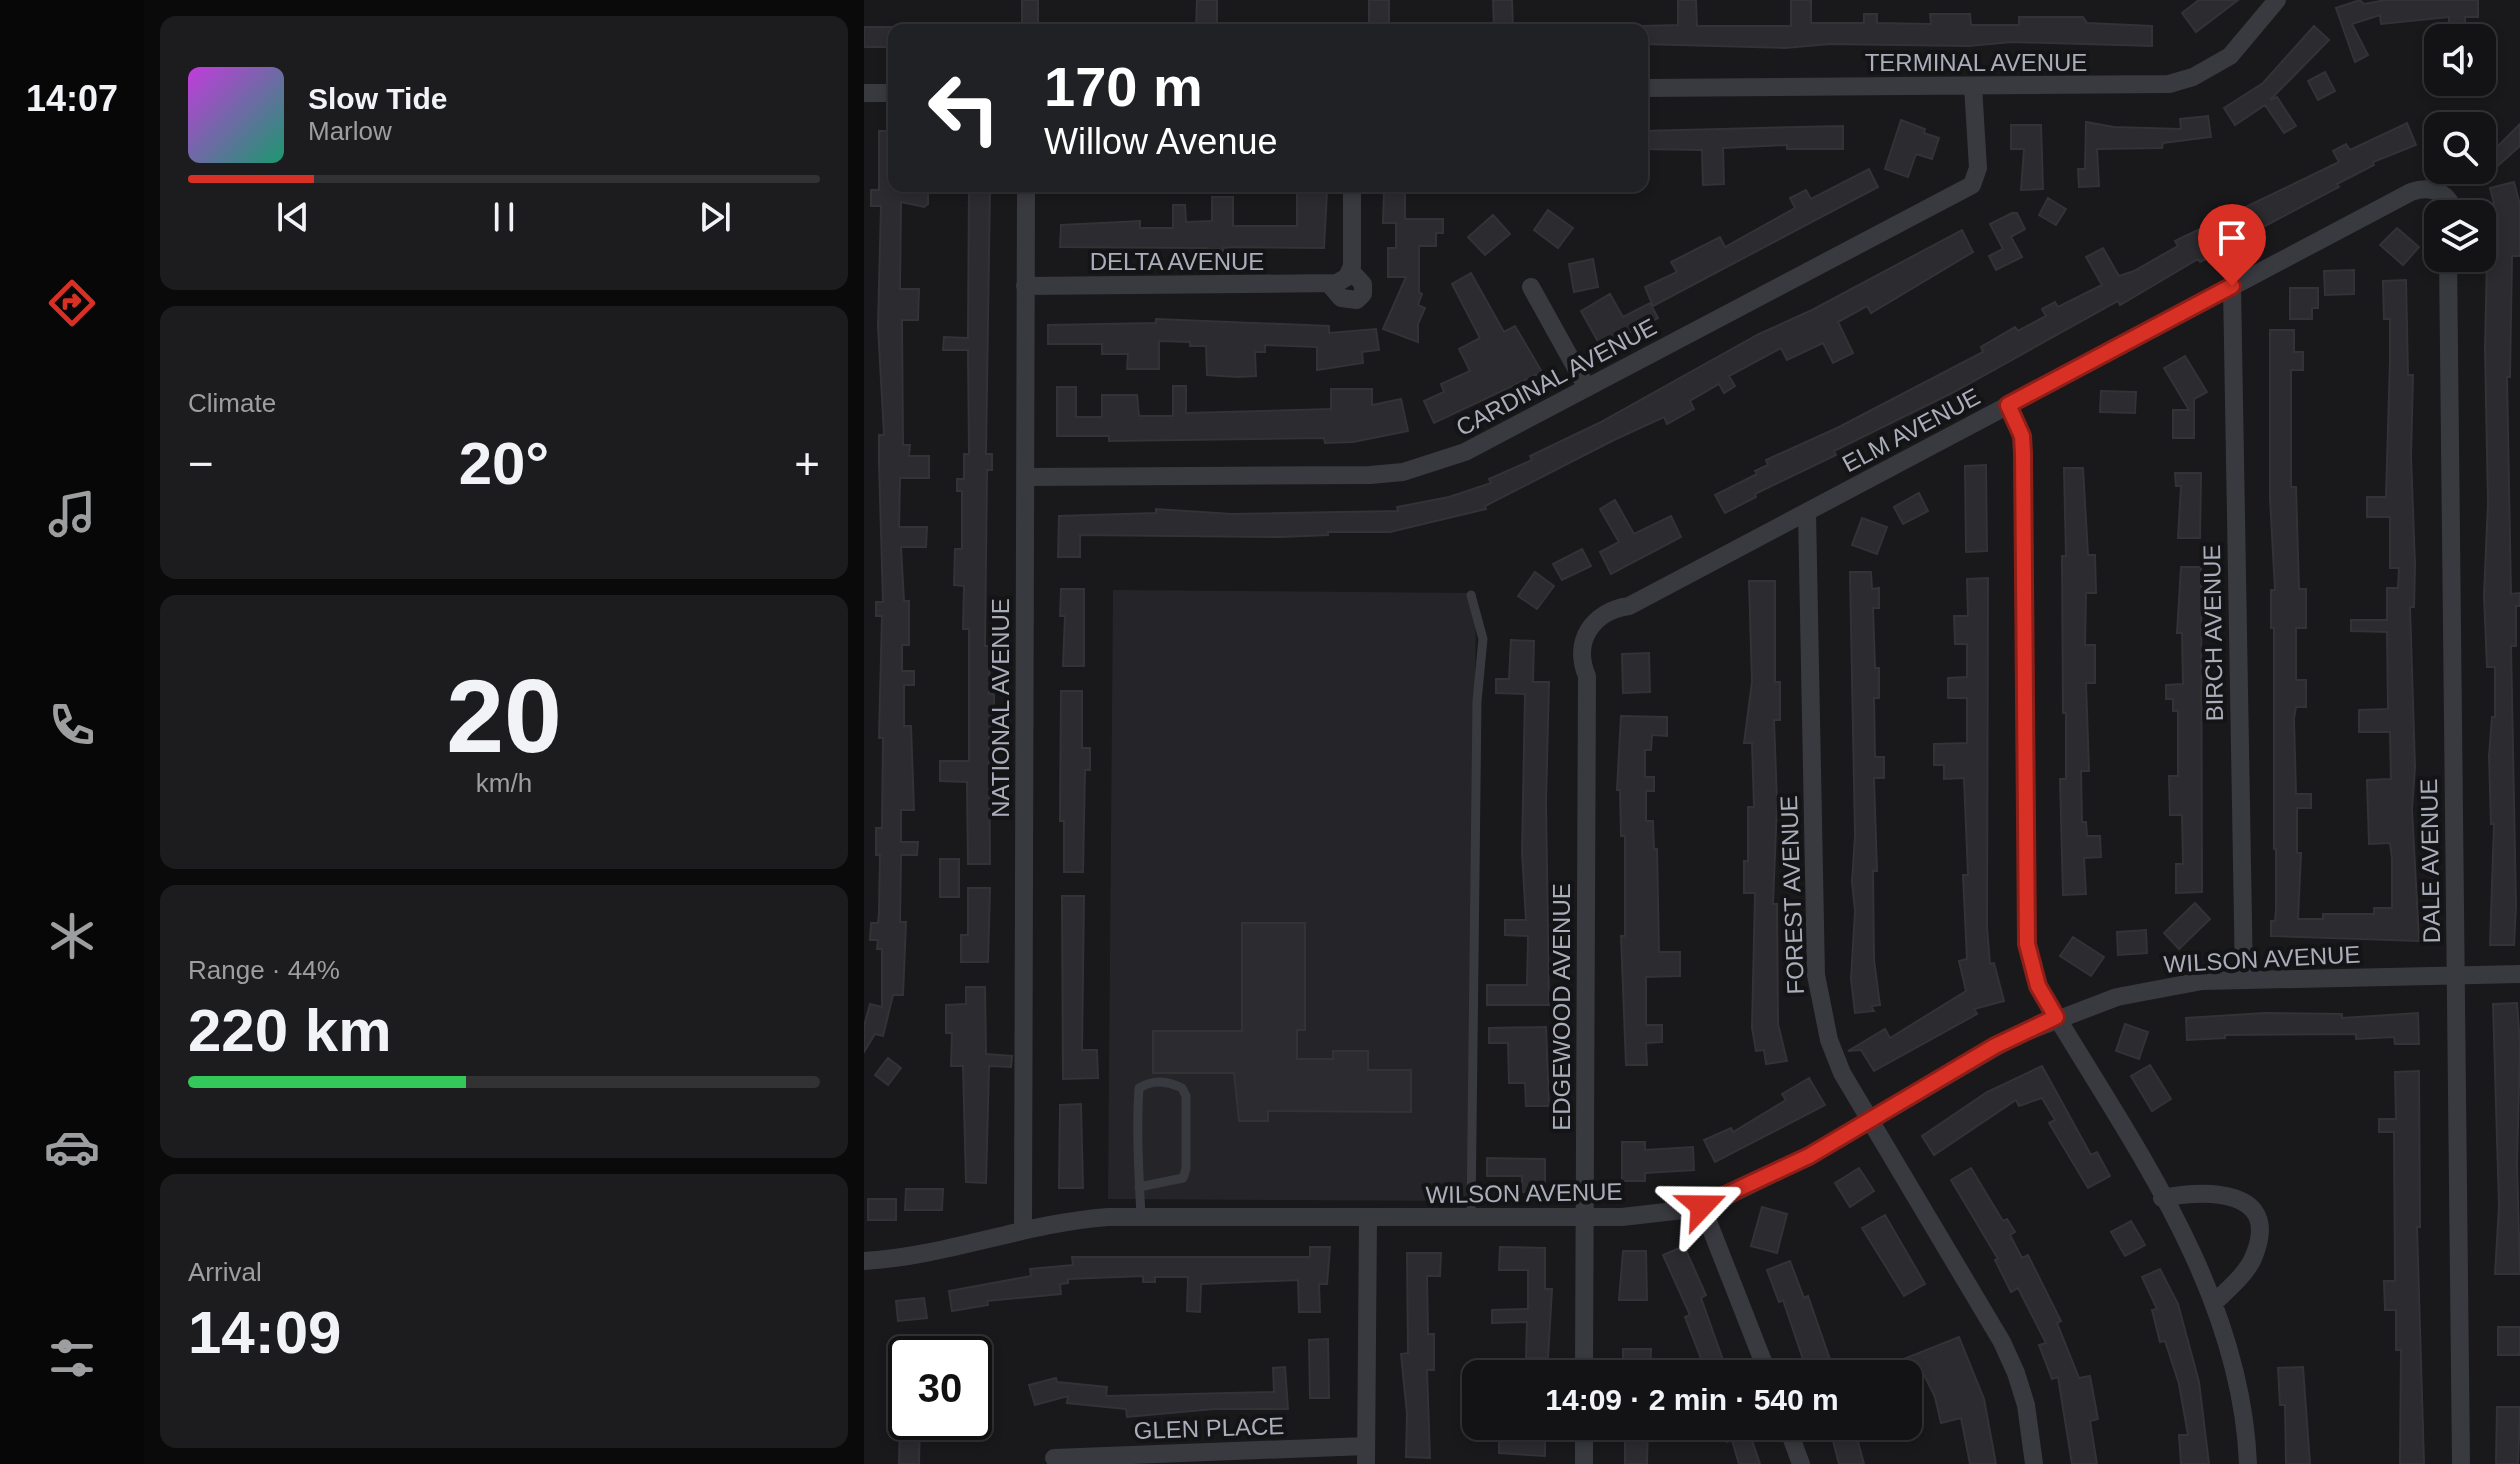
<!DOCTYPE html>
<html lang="en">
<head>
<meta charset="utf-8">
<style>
  body { margin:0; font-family:Arial,sans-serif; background:#1c1b1d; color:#f1f3f6; height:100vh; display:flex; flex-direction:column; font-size:30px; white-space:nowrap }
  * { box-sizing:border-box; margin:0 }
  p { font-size:26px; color:#9d9ea0 }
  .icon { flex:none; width:44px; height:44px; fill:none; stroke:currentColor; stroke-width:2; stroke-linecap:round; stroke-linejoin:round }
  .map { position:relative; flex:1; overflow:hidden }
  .side { display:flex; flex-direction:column; gap:16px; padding:16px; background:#0a0a0b; width:720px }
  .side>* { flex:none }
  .banner { position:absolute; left:24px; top:24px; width:760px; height:168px; border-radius:16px; box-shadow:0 4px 12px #0003,0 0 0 2px #323234; background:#202124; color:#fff; overflow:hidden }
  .controls { position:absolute; left:1560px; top:24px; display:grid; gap:16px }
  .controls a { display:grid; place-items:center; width:72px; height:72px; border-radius:16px; background:#131214; box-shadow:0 4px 12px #0003,0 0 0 2px #323234; font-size:40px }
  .speed { position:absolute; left:24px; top:1336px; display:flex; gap:16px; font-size:40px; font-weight:700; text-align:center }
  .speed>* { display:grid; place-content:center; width:104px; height:104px; border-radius:50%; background:#131214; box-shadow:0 4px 12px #0003,0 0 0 2px #323234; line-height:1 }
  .speed .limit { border:4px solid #111; border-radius:12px; background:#fff; color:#111 }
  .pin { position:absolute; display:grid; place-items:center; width:68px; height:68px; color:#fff; margin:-82px -34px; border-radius:50% 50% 50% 0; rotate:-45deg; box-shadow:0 0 8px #0007 }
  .pin .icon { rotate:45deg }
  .me { position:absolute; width:88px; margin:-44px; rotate:67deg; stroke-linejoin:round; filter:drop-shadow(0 0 6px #0008) }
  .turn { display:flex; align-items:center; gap:28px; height:168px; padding:0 24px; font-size:36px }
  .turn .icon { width:104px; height:104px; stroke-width:2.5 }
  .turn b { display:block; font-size:56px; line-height:68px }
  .big { font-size:60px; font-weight:600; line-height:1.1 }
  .side .widget { flex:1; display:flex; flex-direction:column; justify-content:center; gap:12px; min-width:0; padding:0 28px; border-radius:16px; background:#1c1b1d }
  .side .dial { align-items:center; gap:0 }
  .dial b { font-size:104px; line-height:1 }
  .song { display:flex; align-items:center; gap:24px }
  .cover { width:96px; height:96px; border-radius:12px; background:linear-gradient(135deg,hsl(290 70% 55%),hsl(160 70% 35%)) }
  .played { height:8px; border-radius:4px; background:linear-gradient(90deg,#d93025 20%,#323234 20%) }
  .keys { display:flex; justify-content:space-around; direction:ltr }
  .heat { display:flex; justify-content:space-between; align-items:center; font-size:44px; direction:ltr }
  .charge { height:12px; border-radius:6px; background:linear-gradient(90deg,#34c759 44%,#323234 0) }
  .trip { position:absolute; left:598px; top:1360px; width:460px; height:80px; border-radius:16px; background:#131214; box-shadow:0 4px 12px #0003,0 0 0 2px #323234; font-weight:600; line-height:80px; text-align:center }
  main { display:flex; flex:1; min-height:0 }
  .tab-bar { display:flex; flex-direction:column; width:144px; justify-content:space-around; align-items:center; background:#080708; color:#9d9ea0 }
  .tab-bar .icon { width:56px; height:56px }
  .tab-bar .on { color:#d93025 }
  .tab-bar b { font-size:36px; color:#f1f3f6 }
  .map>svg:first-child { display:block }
  .built { fill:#252428 }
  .building { fill:#2c2b2f; stroke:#333237; stroke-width:2 }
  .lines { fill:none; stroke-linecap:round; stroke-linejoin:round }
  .lane { stroke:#393a40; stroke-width:9 }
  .street { stroke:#393a40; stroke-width:18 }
  .route-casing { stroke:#8d1f18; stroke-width:20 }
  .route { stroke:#d93025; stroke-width:14 }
  .labels { text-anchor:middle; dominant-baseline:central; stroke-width:8; stroke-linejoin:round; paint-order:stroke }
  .street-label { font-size:24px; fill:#aaaebb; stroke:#141316 }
</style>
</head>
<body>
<main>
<nav class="tab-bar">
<b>14:07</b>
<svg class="icon on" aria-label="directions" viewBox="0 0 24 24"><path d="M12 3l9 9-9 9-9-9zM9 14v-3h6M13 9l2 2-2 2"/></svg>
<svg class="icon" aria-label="music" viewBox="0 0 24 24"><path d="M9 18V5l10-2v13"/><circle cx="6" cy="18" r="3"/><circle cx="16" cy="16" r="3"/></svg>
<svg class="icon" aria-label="phone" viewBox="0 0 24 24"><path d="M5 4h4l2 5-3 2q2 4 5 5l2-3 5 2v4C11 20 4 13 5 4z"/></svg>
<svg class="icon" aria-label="climate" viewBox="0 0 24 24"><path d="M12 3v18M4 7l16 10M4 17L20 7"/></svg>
<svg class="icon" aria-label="car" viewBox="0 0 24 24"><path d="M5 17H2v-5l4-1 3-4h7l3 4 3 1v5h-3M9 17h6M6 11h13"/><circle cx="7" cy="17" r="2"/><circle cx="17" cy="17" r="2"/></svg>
<svg class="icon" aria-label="filters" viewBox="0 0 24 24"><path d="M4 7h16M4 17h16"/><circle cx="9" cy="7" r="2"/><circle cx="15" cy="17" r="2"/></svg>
</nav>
<section class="side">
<div class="widget">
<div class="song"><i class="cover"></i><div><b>Slow Tide</b><p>Marlow</p></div></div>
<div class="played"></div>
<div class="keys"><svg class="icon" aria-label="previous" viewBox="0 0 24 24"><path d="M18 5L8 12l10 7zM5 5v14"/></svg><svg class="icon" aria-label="pause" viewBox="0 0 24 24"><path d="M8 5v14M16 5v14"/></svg><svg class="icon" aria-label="next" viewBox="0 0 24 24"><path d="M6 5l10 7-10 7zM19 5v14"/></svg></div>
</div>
<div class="widget"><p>Climate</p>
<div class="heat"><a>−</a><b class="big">20°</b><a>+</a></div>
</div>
<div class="widget dial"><b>20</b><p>km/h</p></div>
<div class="widget"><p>Range · 44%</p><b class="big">220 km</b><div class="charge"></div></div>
<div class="widget"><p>Arrival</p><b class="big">14:09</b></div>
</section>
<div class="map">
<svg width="1656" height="1464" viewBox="0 0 1656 1464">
  <rect width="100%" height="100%" fill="#19181b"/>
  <path class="built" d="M249 590 612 593 607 1201 244 1199Z"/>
  <path class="building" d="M158 0H174V30H158Z
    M333 0H353V30H332Z
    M505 0H525V23H505Z
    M629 0H648L649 30H630Z
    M814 0H832L833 26H927V0H947V23H1000V14H1013V23L1067 24 1066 14H1106L1107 25H1155V17H1219L1223 23 1288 26V46L1148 42 1104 46 966 44 921 48 778 44V26L814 25Z
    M1335 0H1374L1332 32 1318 13Z
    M1496 0 1500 4 1522 0H1614V17H1601V35H1585V17L1517 24 1516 15 1488 24 1504 55 1491 62 1472 8Z
    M1450 26 1465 40 1406 100 1413 97 1432 126 1420 133 1401 105 1371 125 1360 108 1399 83Z
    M0 27H30V47H0Z
    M1461 72 1471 91 1454 100 1444 81Z
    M1344 116 1347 137 1299 143 1298 148 1233 149 1235 186 1215 187 1214 169H1221L1222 122 1250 127 1317 129 1316 119Z
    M1037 120 1061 129 1060 133 1075 138 1068 159 1052 154 1044 177 1021 169Z
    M1543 123 1552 145 1509 162 1510 165 1473 184 1475 187 1399 227 1401 232 1364 252 1362 249 1336 262 1334 259 1256 305 1254 301 1090 392 970 451 972 455 891 494 892 497 861 513 851 495 893 474 891 471 904 465 902 460 973 428 1119 352 1117 347 1151 327 1154 331 1182 316 1178 309 1191 302 1194 307 1238 285 1222 257 1239 248 1255 276 1270 271 1314 246 1311 241 1475 162 1469 151 1482 144 1486 150Z
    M1656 124V146L1618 180V140L1629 151Z
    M1147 125H1177L1179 189 1157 190 1160 149H1147Z
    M979 126V149H923V145L859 148 860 184 839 185 838 150 778 149V131Z
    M15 131H30V186H64V204L60 207 37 202 36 289H55L54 320H38L39 445H46L45 456H65V478H36L35 527H63L62 547H37L40 601H45V645H38V671H50V685H40V726H47L50 810H37V842H54L53 855H37L36 922H42L39 995H29L19 1036 11 1034 0 1052V1026L6 1004 18 1007V949H13L14 940H6L7 923H14L15 912 16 855H12V828H18L19 738H15L18 616H12V602H19L15 462V435H20L14 326 17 206H7V190H15Z
    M1005 169 1014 187 789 306 781 287 813 272 807 262 856 237 861 247 931 208 926 198 942 190 947 199Z
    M1650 182 1656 205V256H1648L1646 377H1643L1647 594 1656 593V606H1652V646H1647L1652 906 1650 945H1626L1630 824H1627L1625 756 1628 717H1631V667H1623L1620 595 1624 503 1621 349 1623 259 1634 258V215L1628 217 1624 205 1630 203 1626 188Z
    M105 186H126L122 454H128V470H123L121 646H126L125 694H130V730H125L126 864H104L103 782 76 781V761H105V629H99L100 586 90 585 91 549H98V491H93V479H100V454H105L104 350H79L80 337 104 338Z
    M463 192 460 248 368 247 359 248V253H343V248L196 247 197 225 276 221V228H309V205H321L322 222 348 221V197H369V226H433V193Z
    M520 192H541V219H579V233H572V246H555V292L558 294 554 305 561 308 554 324V342L519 329 542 277H524V248H532V223H519Z
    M1184 198 1202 209 1192 225 1175 215Z
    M684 210 709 228 694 248 670 230Z
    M1148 213H1153L1161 229 1147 237 1158 257 1132 270 1125 256 1139 249 1126 224Z
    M629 215 646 234 621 255 604 237Z
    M1533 228 1555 247 1539 265 1516 245Z
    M1098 230 1109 252 1007 313 1003 306 974 322 989 353 969 363 959 343 923 360 917 348 865 376 871 386 860 393 855 384 826 401 830 409 803 424 800 417 750 440 621 506 622 509 526 532H464V535L418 537 216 535V557H194L195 516 292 513V509L368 514 534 511 533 507 585 497 627 483 625 479 668 460 666 456 735 423 895 334 948 310Z
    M729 259 734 287 710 292 705 264Z
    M1490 270V294L1461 295 1460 271Z
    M607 273 640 332 651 326 678 372 570 423 560 401 580 392 577 384 606 371 595 349 616 338 588 284Z
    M1542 280 1544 375H1549L1547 456 1551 565 1550 607H1546L1551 767 1548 809 1555 941 1407 936V921H1411L1412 909V849H1410V628H1407V590H1411L1406 498V330H1430V352H1439V370H1427V487H1432L1435 589H1442V628H1432V680H1442V707H1432L1430 718 1432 794H1447V808H1433V853H1437L1434 919H1459V914H1510V908H1528V858L1526 843 1505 844 1503 780 1527 779 1526 732H1495V710L1524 709 1523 632 1487 631V620H1523V588H1534L1535 568H1526V517H1503V497H1522L1526 360V319H1520L1519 281Z
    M1426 288H1454V308H1448V319H1426Z
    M746 294 759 317 786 303 794 318 737 347 717 311Z
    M292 319 465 326V333L512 329 515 350 498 352 499 363 453 370V347L401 345V352H391L392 376 374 377 343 375 342 346H326V342L295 341V369H263L264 354H238V344H184V325L292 323Z
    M1321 356 1343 392 1330 399V438H1309V410H1325L1300 368Z
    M309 386H322V413L467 409V389H508V405L537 399 544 431 489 442 461 443 460 438 245 441V436H193V387H212V417H238V395H273L275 416H309Z
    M1237 391 1272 392 1271 413 1236 412Z
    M1122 465 1123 551 1102 552 1101 466Z
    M1200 468H1219L1224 555H1231L1232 593H1222L1221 645H1231V683H1222L1225 771H1217L1218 822H1222L1223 836H1236L1237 857 1220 858 1222 894 1199 895 1196 779H1202V713H1199L1198 556H1202Z
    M1311 473H1337L1336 538H1314L1317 486H1312Z
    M1055 493 1064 511 1039 524 1030 507Z
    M751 500 770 534 807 516 817 537 747 574 736 552 755 542 736 509Z
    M998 518 1023 527 1013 554 988 545Z
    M718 549 727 566 698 580 689 564Z
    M1317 567H1337L1338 892 1312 893V864H1319L1318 815H1306L1305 776H1314V711H1309V699H1302V685L1319 684 1318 633H1313Z
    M671 572 690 586 673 609 654 596Z
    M986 572H1007L1008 589 1015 588V608H1009L1011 668H1015V698H1010L1011 757H1020V778H1010L1013 871H1009L1010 960 1016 1005 1007 1006 1010 1011 991 1013 987 979 991 911 988 882 991 835Z
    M1124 578 1123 927 1126 964 1130 963 1140 1001 1110 1009 1113 1014 1010 1071 997 1050 984 1051 1021 1029 1026 1038 1102 991 1095 961 1103 959 1099 875H1104L1100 778 1080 779V765H1070V744L1103 743V698H1084V678L1103 677V644H1091L1090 616H1104L1103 579Z
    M885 581H911V682H916V720H910L913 803 909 904H913L914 1024 923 1061 902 1064 900 1050 892 1051 888 1028 891 893H880V861H884V807H890L888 743H880L888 682Z
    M197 589H220V666H199L201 616H196Z
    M647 640 670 641 669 682H685L682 802 685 1005H623V985H663L664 936 641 935V920H662L658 853 661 694 632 693V679H645Z
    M785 653 786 692 759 693 758 654Z
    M197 691H218V748H226V770H221L219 872H200V821H196Z
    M757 716 803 717V736L788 735 787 750H781V777H790V791H782V821H789L790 849H793L795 952H816V976L782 977V1025H798V1042L782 1043 783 1065H762L757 936H761V836H757L756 790H753Z
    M76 859H95V897H76Z
    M104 888H126L124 962H97V935H104Z
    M198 896H220L218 1050H233L234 1078 199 1079Z
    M1331 903 1346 919 1315 949 1300 933Z
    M378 923H441V1030H433V1059H469V1051H504V1070H547V1112L404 1111V1121H375L370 1073H289V1031H378Z
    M1282 930 1283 953 1254 955 1253 932Z
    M1209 937 1240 957 1227 976 1196 956Z
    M102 987H121L122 1054 148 1056 147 1067 125 1066 122 1183 102 1182 99 1066H87L88 1033H82V1005L102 1004Z
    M1653 1003 1656 1044 1653 1164 1656 1274H1631L1635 1206 1629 1004Z
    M1401 1013 1478 1014V1018L1554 1013 1555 1044H1531L1530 1037 1492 1039V1034L1361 1035V1038L1323 1040 1322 1018Z
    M1261 1024 1284 1032 1275 1059 1252 1051Z
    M682 1027 685 1106H662L661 1083H645L644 1043H625V1028Z
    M24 1058 37 1068 24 1085 11 1075Z
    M1286 1065 1307 1099 1288 1111 1267 1076Z
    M1178 1066 1227 1155 1233 1152 1246 1176 1224 1188 1185 1123 1191 1120 1178 1098 1155 1106 1152 1100 1070 1155 1058 1136 1123 1092Z
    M1555 1071 1556 1227H1553L1560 1464H1536L1537 1350H1532V1310H1521L1520 1281H1531L1530 1132H1515V1119H1532L1531 1072Z
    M945 1078 961 1105 851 1162 840 1140 867 1128 869 1132 922 1100 918 1094Z
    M217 1104 219 1188H195L196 1105Z
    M758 1142H781V1150L829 1147 830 1170 781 1173V1181H758Z
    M623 1158 681 1159V1192H658V1176H623Z
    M995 1168 1010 1191 986 1207 971 1183Z
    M1107 1168 1139 1221 1143 1219 1151 1232 1146 1235 1158 1258 1164 1255 1197 1321 1193 1323 1215 1378 1226 1376 1234 1419 1226 1421 1233 1464H1208L1194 1377 1188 1379 1175 1345 1182 1343 1154 1288 1147 1292 1131 1260 1134 1259 1087 1180Z
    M42 1189H79L78 1210H41Z
    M4 1199H32V1220H4Z
    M898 1207 923 1214 913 1253 887 1246Z
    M1021 1215 1061 1284 1040 1296 998 1228Z
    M1267 1221 1281 1245 1261 1256 1247 1232Z
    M820 1246 842 1295 837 1298 864 1374H843L821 1317 826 1315 799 1255Z
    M446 1247H466L463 1284H455L456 1312H435L434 1280 337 1284 336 1312 323 1311 324 1277H291V1282H279V1276L204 1279V1283L196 1284 197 1294 123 1301 124 1305 88 1311 85 1291 167 1276 166 1269 209 1265 208 1257H446Z
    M636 1247 681 1248V1289H688L684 1358H662L663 1322 628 1323V1310L664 1309V1270H635Z
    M759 1251H782L783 1300H755Z
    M543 1253H577L576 1276H563L564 1334H570V1370H563L566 1458 542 1457 543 1414 537 1354 544 1353Z
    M926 1261 940 1298 944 1296 971 1374H944L919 1300 915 1302 903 1270Z
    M1296 1269 1314 1304 1335 1382 1345 1464H1317L1315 1435H1324L1315 1384 1301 1341 1296 1342 1288 1310 1293 1309 1278 1277Z
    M60 1298 63 1318 34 1321 32 1301Z
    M1634 1327H1656V1355H1634Z
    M1095 1337 1120 1399 1132 1464H1106L1097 1418 1077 1423 1071 1397 1058 1371 1039 1374 1032 1362Z
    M464 1339 465 1398H446L445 1340Z
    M759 1349H787L786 1374H759Z
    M421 1367 424 1409H350L263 1417 262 1409 203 1403 204 1396 171 1405 165 1385 192 1378 193 1382 243 1387 242 1396 410 1392 409 1368Z
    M1439 1367 1446 1464H1422L1421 1405H1416L1414 1368Z
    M1633 1407H1656L1654 1464H1632Z
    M36 1422H56L55 1464H35Z
    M681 1426V1456L635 1453V1428Z
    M761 1426H784L783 1464H761Z
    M858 1426H883L896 1464H875L868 1440 863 1442Z
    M991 1431 1000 1464H975L968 1437Z"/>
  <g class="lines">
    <path class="lane" d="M607 595 619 639 613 701 607 1218
      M275 1187 319 1178 322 1169V1096L318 1088C303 1081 290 1079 275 1088 272 1131 275 1174 277 1217"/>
    <path class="street" d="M778 88 1305 84 1329 77 1366 56 1413 0
      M0 93H30
      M1584 258 1597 1464
      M465 284 477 298 493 300 499 294V284L486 270
      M161 286 473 283 483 277 488 266V186
      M1368 286 1380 979
      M667 287 723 388
      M1144 405 1158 436 1159 453 1163 944 1174 986C1261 1134 1377 1286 1384 1464
      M161 477 506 475 539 472 601 452 1108 185 1114 168 1109 86
      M943 512 952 975 965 1040 978 1073 1138 1342 1152 1373 1162 1405 1170 1464
      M1298 1198C1340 1190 1418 1187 1390 1256 1383 1274 1364 1289 1350 1303
      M838 1206 904 1374
      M159 1230 162 186
      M0 1261C84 1256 161 1223 244 1217H758L819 1210 864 1196 945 1156 1151 1036 1253 997 1338 981 1656 974
      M720 1374 723 676C708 641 729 611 765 606L1547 192C1567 185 1586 192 1590 214
      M720 1426V1464
      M923 1426 937 1464
      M190 1458 502 1446
      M502 1464 504 1218"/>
  </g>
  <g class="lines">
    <defs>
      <path id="route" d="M838 1206 945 1156 1131 1046 1192 1017 1174 986 1163 944 1159 453 1158 436 1144 405 1368 286"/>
    </defs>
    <use href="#route" class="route-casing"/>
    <use href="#route" class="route"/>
  </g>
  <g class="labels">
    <g class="street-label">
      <text x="1112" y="62">TERMINAL AVENUE</text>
      <text x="313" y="261">DELTA AVENUE</text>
      <text transform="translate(692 377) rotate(-28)">CARDINAL AVENUE</text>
      <text transform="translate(1047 430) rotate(-28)">ELM AVENUE</text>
      <text transform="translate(1349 633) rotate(-91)">BIRCH AVENUE</text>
      <text transform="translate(136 708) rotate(-90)">NATIONAL AVENUE</text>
      <text transform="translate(1566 861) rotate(-91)">DALE AVENUE</text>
      <text transform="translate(928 895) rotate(-92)">FOREST AVENUE</text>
      <text transform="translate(1398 959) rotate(-3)">WILSON AVENUE</text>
      <text transform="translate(697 1007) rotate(-90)">EDGEWOOD AVENUE</text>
      <text transform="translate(660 1193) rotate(-1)">WILSON AVENUE</text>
      <text transform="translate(345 1428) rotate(-2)">GLEN PLACE</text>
    </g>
  </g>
</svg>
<div class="controls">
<a><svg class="icon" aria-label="sound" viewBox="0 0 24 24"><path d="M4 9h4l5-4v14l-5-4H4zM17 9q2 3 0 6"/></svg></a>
<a><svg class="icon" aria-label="search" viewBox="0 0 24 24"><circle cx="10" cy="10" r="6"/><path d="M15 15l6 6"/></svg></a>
<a><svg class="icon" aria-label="layers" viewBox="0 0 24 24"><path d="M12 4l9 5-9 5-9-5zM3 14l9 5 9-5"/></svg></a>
</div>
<div class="speed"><div class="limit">30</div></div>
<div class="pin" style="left:1368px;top:286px;background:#d93025"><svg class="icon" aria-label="arrive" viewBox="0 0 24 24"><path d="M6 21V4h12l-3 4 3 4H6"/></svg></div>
<svg class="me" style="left:838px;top:1206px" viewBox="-20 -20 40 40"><path d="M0-17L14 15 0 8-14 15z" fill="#d93025" stroke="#fff" stroke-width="4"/></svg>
<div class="trip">14:09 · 2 min · 540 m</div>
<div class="banner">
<div class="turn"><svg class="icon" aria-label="left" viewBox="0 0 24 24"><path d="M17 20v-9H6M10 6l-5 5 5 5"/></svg><div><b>170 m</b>Willow Avenue</div></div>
</div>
</div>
</main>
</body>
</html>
